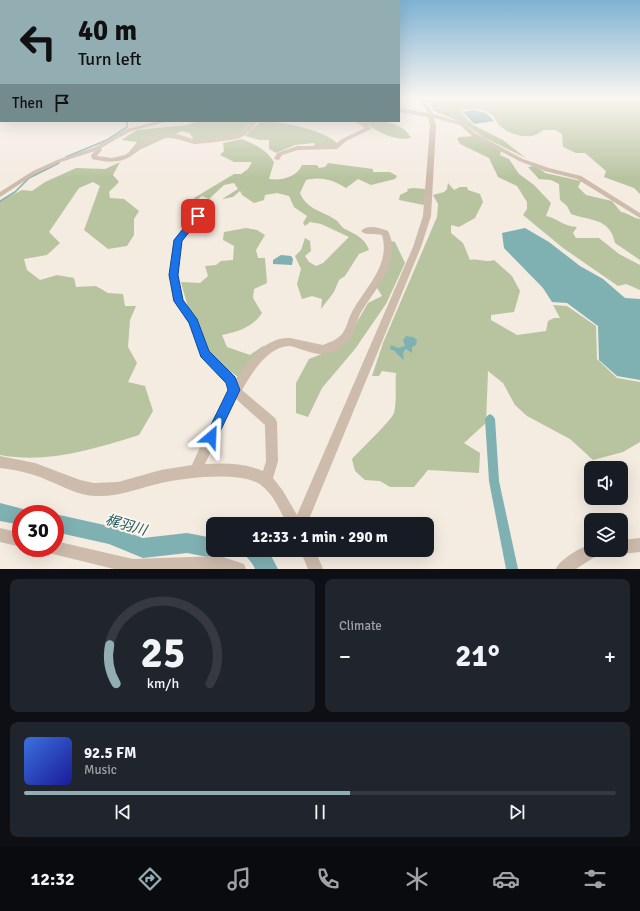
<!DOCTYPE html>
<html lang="en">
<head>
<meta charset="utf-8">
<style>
  body { margin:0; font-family:Signika,"Noto Sans JP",sans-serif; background:#20242c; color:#f1f3f6; height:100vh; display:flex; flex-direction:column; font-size:15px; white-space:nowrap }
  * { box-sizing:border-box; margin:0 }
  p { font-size:13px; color:#9ea1a6 }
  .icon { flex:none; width:22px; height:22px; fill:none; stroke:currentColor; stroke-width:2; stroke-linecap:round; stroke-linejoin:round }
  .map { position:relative; height:569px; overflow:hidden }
  .side { display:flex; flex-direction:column; gap:10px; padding:10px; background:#0d0f14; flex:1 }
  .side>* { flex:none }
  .hud { position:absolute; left:0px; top:0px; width:400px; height:122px; box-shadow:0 4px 16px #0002; background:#92aeb2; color:#111; overflow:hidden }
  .tools { position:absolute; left:584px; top:461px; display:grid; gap:8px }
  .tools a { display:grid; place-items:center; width:44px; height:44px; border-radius:8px; background:#171b24; box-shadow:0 4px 16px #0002; font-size:20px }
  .speed { position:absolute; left:12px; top:505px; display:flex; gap:8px; font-size:20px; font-weight:700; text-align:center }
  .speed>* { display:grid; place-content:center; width:52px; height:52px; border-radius:50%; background:#171b24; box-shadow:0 4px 16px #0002; line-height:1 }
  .speed .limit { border:6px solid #d22; background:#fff; color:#111 }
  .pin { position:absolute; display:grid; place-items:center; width:34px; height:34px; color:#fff; margin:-17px; border-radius:8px; box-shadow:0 2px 6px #0006 }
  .me { position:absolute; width:44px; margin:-22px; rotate:26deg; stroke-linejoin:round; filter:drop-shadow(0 0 3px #0008) }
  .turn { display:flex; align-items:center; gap:14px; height:84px; padding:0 12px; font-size:18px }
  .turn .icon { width:52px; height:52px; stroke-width:2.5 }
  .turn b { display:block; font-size:28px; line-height:34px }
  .then { display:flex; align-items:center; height:38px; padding:0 12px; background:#0003; gap:8px; font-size:15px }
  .big { font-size:30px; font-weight:700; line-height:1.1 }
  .side .tile { flex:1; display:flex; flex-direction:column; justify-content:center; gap:6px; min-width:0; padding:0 14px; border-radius:8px; background:#20242c }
  .side .dial { align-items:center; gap:0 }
  .dial svg { height:104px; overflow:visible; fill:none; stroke:#363941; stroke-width:7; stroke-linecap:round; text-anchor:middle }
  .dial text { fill:#f1f3f6; stroke:none }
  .song { display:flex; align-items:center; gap:12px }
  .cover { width:48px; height:48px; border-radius:6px; background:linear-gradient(135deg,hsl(220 70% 55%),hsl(240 70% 35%)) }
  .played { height:4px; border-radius:2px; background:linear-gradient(90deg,#92aeb2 55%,#363941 55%) }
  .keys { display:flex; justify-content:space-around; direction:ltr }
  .heat { display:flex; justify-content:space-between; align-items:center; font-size:22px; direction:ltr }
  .side .tiles { flex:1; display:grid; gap:10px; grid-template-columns:1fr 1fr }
  .tile:last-child { grid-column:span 2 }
  .trip { position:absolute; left:206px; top:517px; width:228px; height:40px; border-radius:8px; background:#171b24; box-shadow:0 4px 16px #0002; font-weight:700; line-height:40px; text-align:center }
  .menu { display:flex; height:64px; justify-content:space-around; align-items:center; background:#090b0e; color:#9ea1a6 }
  .menu .icon { width:28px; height:28px }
  .menu .current { color:#92aeb2 }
  .menu b { font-size:18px; color:#f1f3f6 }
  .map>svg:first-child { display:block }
  .green { fill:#b8c4a0 }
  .water { fill:#7fb0b2 }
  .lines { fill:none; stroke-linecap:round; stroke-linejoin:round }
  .stream { stroke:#7fb0b2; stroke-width:1.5 }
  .canal { fill:#7fb0b2; fill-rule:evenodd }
  .river { fill:#7fb0b2; fill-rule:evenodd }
  .minor { fill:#cdbbac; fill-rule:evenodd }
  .route { fill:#1a73e8; stroke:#114b97 }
  .labels { text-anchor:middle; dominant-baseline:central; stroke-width:4; stroke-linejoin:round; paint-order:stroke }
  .near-water-label { font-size:14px; font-style:italic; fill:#1f5a5e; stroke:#fbf5ee }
</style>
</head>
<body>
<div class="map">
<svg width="640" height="569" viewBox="0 0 640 569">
  <rect width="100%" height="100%" fill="#f4ebe1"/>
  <path class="green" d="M425 98H640V194L634 188 604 177 606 171 585 153H576L563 147 562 134 555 130H543C532 142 508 135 498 124 496 121 494 116 491 114 484 109 467 106 461 112L473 125 503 140 526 158 483 137 463 123 434 111Z
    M199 121H252L241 134 223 138 194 141 190 133 182 131 127 155 137 142 121 140 137 130 187 125Z
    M261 121C279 121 326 130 338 144L333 148 314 147 315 143 295 145 276 153 269 149V140H260L245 136Z
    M361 121C378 121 402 120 411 138 393 142 376 130 361 121Z
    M474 136 501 151 500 155 509 159 519 174 534 185 551 203 546 216C557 218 564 227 577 227L573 233 576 238H599L619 254 640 265V290L626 284 618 286 563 248 523 215 527 209V202L517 186 498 177 489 158 460 144 457 139 459 137Z
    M242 139C254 144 267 150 274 162L269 179C281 181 297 177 302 165H317L319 168 325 167 328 163 373 169V172H390L397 176 395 179 371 185 358 179 346 188C333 180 322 176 306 180L300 193C307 210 323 211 336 220 340 223 341 227 345 229 356 235 364 237 369 250L359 254 345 276 339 280 334 292 321 309 322 299 312 296 302 299 297 284 301 269 295 256 301 250 305 238 310 241 311 251 305 256 309 262 316 266 323 263 349 237 321 224 310 222 305 226 303 223 307 216 294 207 289 196 277 193 265 195 264 200 254 203 242 195 240 191 233 197 222 199 238 189 234 183 224 185 209 199 202 196 194 202V198L234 174H241L248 169 252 162H234L220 155 224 151 223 143Z
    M120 162 113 175 119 182 109 192 110 198 124 199 139 211 134 219V235L127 246 108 249 84 230 100 186 93 182 79 188 49 232 60 243 47 255 24 259 27 270 40 280 57 275 74 278 76 287 96 286 108 293 123 294 125 306H136L130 320 128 347 137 363 128 382 145 386 153 411 139 435C94 449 47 464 0 455V201L22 190 32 191 45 182 76 168 105 169Z
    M534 166 543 171 545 173 581 181 578 187 586 195 612 201 621 212C629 213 632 218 640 219V260L615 243C610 218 591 221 571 214L567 206 560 200 559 184 551 180 539 179 528 167Z
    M448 183 454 190 460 187H467L468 190 480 194 483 202 475 218 459 227 451 225V233L463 243 470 260C478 258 486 263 494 260L512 276 520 291 514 312 491 315V320L517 335 546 331 548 321 554 318H560L553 305 567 306 596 326 597 359 617 378 640 382V442L623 452 593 460 570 439 527 416 515 405 503 383 488 371 486 423 464 443 480 453 479 473 428 470 414 487H390L380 481 365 480 355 471 352 459C359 451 391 421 394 413 397 400 395 387 396 373L382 371 379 376H372L383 343 437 217 438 204 433 195 444 192 447 189Z
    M413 188 426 189 424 205 399 200 400 195 408 191 407 189Z
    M246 228 257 230 265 235 256 250 258 258H265L267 283 254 289 253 298 262 313C253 327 238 332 222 335L227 347 250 355 263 346 266 349 238 377C228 370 217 363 209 354 197 340 186 301 181 282L200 283 208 276 205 266 216 265 221 261 233 260 234 246 223 240 224 232Z
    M391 241 395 242 405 263 386 304 355 349 322 388 308 417 296 413V383L309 359 329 351 346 341 368 303 382 296 376 286Z"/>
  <path class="water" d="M473 110 486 113 494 121 474 124 463 112Z
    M525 228 549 242 580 266 603 279 625 298 640 299V380L617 376 599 360 598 326 567 303 552 302 543 288 504 248 502 233Z
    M281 255 291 256 293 259 292 265 273 264V260Z
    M406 336 413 337 417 340 416 345 412 347V353L406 349 403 353 404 360 397 354 395 351 390 349 391 345 398 348 405 346 403 340Z"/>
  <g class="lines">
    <path class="stream" d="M66 157 107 140 127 127V121
      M0 201 15 192 29 178 59 163"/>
    <path class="canal" d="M490 414 493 416 495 419 499 481 518 569H506L489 481 485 419 487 416Z"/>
    <path class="river" d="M0 503 27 510 29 514H21V525L0 521Z
      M54 514H55L109 526 143 538 187 533 213 538V550H222L220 555 213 558 187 553 143 558 109 544 55 532Z
      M242 550H268L278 569H255C252 561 246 558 242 550Z"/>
    <path class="minor" d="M418 98H424L433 114 464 123 475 133 523 159 549 168 581 176 640 213V218L577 179 545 171 519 161 471 135 460 125 434 118 436 126 431 216 421 247 307 524H287C280 511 274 495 262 486 244 470 184 478 161 483 139 488 119 497 96 496 78 496 63 486 47 480 32 473 16 470 0 468V456L35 463 80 480 94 483 118 482 161 470 192 465 206 434 229 391 226 383 201 357 190 324 173 301 169 275 174 240 205 201H211L212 203 182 241 177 275 182 300 197 319 209 351 236 379C248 361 265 337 290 338L323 345C330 342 337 340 342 334 347 328 348 319 352 312 365 288 391 265 382 235 375 233 365 236 361 231 368 224 379 228 388 231 403 261 374 290 360 314 356 323 355 332 349 340 344 346 334 352 326 354 317 356 299 348 290 346 268 346 252 373 242 390L275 418 277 422 278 461 273 478 283 491 297 515 413 247 423 216 430 126 428 117 399 112V108L428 113ZM236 399 265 425 266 461 263 471C244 463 225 463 205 464Z
      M159 121H169L131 131 101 148 102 150 97 156 112 158 125 155 147 139 161 135 177 134 196 140 236 135 246 129 252 121H258C253 128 248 134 240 138 236 140 200 144 195 144 180 141 176 136 159 139 148 142 140 150 131 156 119 164 104 162 92 159L91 155 95 151 61 162 37 173 0 197V192L33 171 57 160 95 147 127 129Z
      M354 121C361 121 368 122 371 129L346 141 337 149 298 150 282 155 279 160 274 159 277 153 297 146H333L342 139 365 128Z
      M0 528 21 533V547L0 542Z
      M640 538V552L621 554 616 552 615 550H621V540Z
      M55 541 133 559 220 556 244 564 246 569H114L49 553 47 548H55Z
      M591 544V550H603L601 555 593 558 576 569H556C559 560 581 547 591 544Z
      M300 550H315L323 569H308Z"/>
  </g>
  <linearGradient id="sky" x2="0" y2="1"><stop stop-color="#7eb2d2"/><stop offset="0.55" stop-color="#faf6f2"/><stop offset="1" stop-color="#faf6f2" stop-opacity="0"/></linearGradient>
  <rect width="640" height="178" fill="url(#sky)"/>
  <path class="route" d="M198 213 202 216 182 241 178 275 183 300 197 319 209 351 235 377 240 390 215 442 211 443 206 442 205 437 228 390 226 383 201 357 189 323 174 301 169 275 174 240 195 214Z"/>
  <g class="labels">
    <g class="near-water-label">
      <text transform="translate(126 525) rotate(16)">梶羽川</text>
    </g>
  </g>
</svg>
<div class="tools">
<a><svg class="icon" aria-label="sound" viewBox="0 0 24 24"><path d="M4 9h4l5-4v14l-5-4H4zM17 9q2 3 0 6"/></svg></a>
<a><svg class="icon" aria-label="layers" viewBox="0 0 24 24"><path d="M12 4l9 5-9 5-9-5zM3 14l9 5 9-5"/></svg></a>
</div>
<div class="speed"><div class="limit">30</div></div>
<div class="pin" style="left:198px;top:216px;background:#d93025"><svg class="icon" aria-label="arrive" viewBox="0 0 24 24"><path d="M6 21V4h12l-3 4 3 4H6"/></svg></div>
<svg class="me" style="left:211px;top:437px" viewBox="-20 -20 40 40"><path d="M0-17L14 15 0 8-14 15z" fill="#1a73e8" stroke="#fff" stroke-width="4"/></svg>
<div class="trip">12:33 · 1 min · 290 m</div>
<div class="hud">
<div class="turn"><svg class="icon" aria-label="left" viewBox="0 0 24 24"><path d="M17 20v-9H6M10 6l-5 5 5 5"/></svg><div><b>40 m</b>Turn left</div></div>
<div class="then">Then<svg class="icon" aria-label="arrive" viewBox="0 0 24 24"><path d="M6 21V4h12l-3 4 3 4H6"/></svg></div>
</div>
</div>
<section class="side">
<div class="tiles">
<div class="tile dial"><svg viewBox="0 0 100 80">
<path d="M14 69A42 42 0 1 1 86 69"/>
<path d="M14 69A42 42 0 0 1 9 39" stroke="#92aeb2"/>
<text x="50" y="56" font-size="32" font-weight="700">25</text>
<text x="50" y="72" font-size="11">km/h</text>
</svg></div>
<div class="tile"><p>Climate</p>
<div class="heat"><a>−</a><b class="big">21°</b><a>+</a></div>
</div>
<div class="tile">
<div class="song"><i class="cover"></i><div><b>92.5 FM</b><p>Music</p></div></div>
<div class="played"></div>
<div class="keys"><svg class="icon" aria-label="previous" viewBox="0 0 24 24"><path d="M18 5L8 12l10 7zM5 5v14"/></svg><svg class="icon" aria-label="pause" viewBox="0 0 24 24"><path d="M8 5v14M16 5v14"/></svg><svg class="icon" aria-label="next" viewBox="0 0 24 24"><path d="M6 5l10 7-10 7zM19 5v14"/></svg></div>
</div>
</div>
</section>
<nav class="menu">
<b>12:32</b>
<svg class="icon current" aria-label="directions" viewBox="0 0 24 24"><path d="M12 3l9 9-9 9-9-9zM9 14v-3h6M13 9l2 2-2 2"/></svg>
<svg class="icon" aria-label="music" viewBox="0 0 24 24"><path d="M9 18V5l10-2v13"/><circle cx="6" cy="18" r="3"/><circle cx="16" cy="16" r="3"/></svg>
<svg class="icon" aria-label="phone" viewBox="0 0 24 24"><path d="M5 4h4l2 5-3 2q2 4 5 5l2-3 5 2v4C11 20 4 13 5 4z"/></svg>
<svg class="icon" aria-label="climate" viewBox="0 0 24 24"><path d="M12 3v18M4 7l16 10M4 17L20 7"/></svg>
<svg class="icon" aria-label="car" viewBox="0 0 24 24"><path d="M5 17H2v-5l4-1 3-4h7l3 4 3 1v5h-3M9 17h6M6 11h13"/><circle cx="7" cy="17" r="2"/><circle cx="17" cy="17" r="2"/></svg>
<svg class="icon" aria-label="filters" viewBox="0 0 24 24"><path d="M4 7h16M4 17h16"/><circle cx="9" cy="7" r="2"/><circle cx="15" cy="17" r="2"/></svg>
</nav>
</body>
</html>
